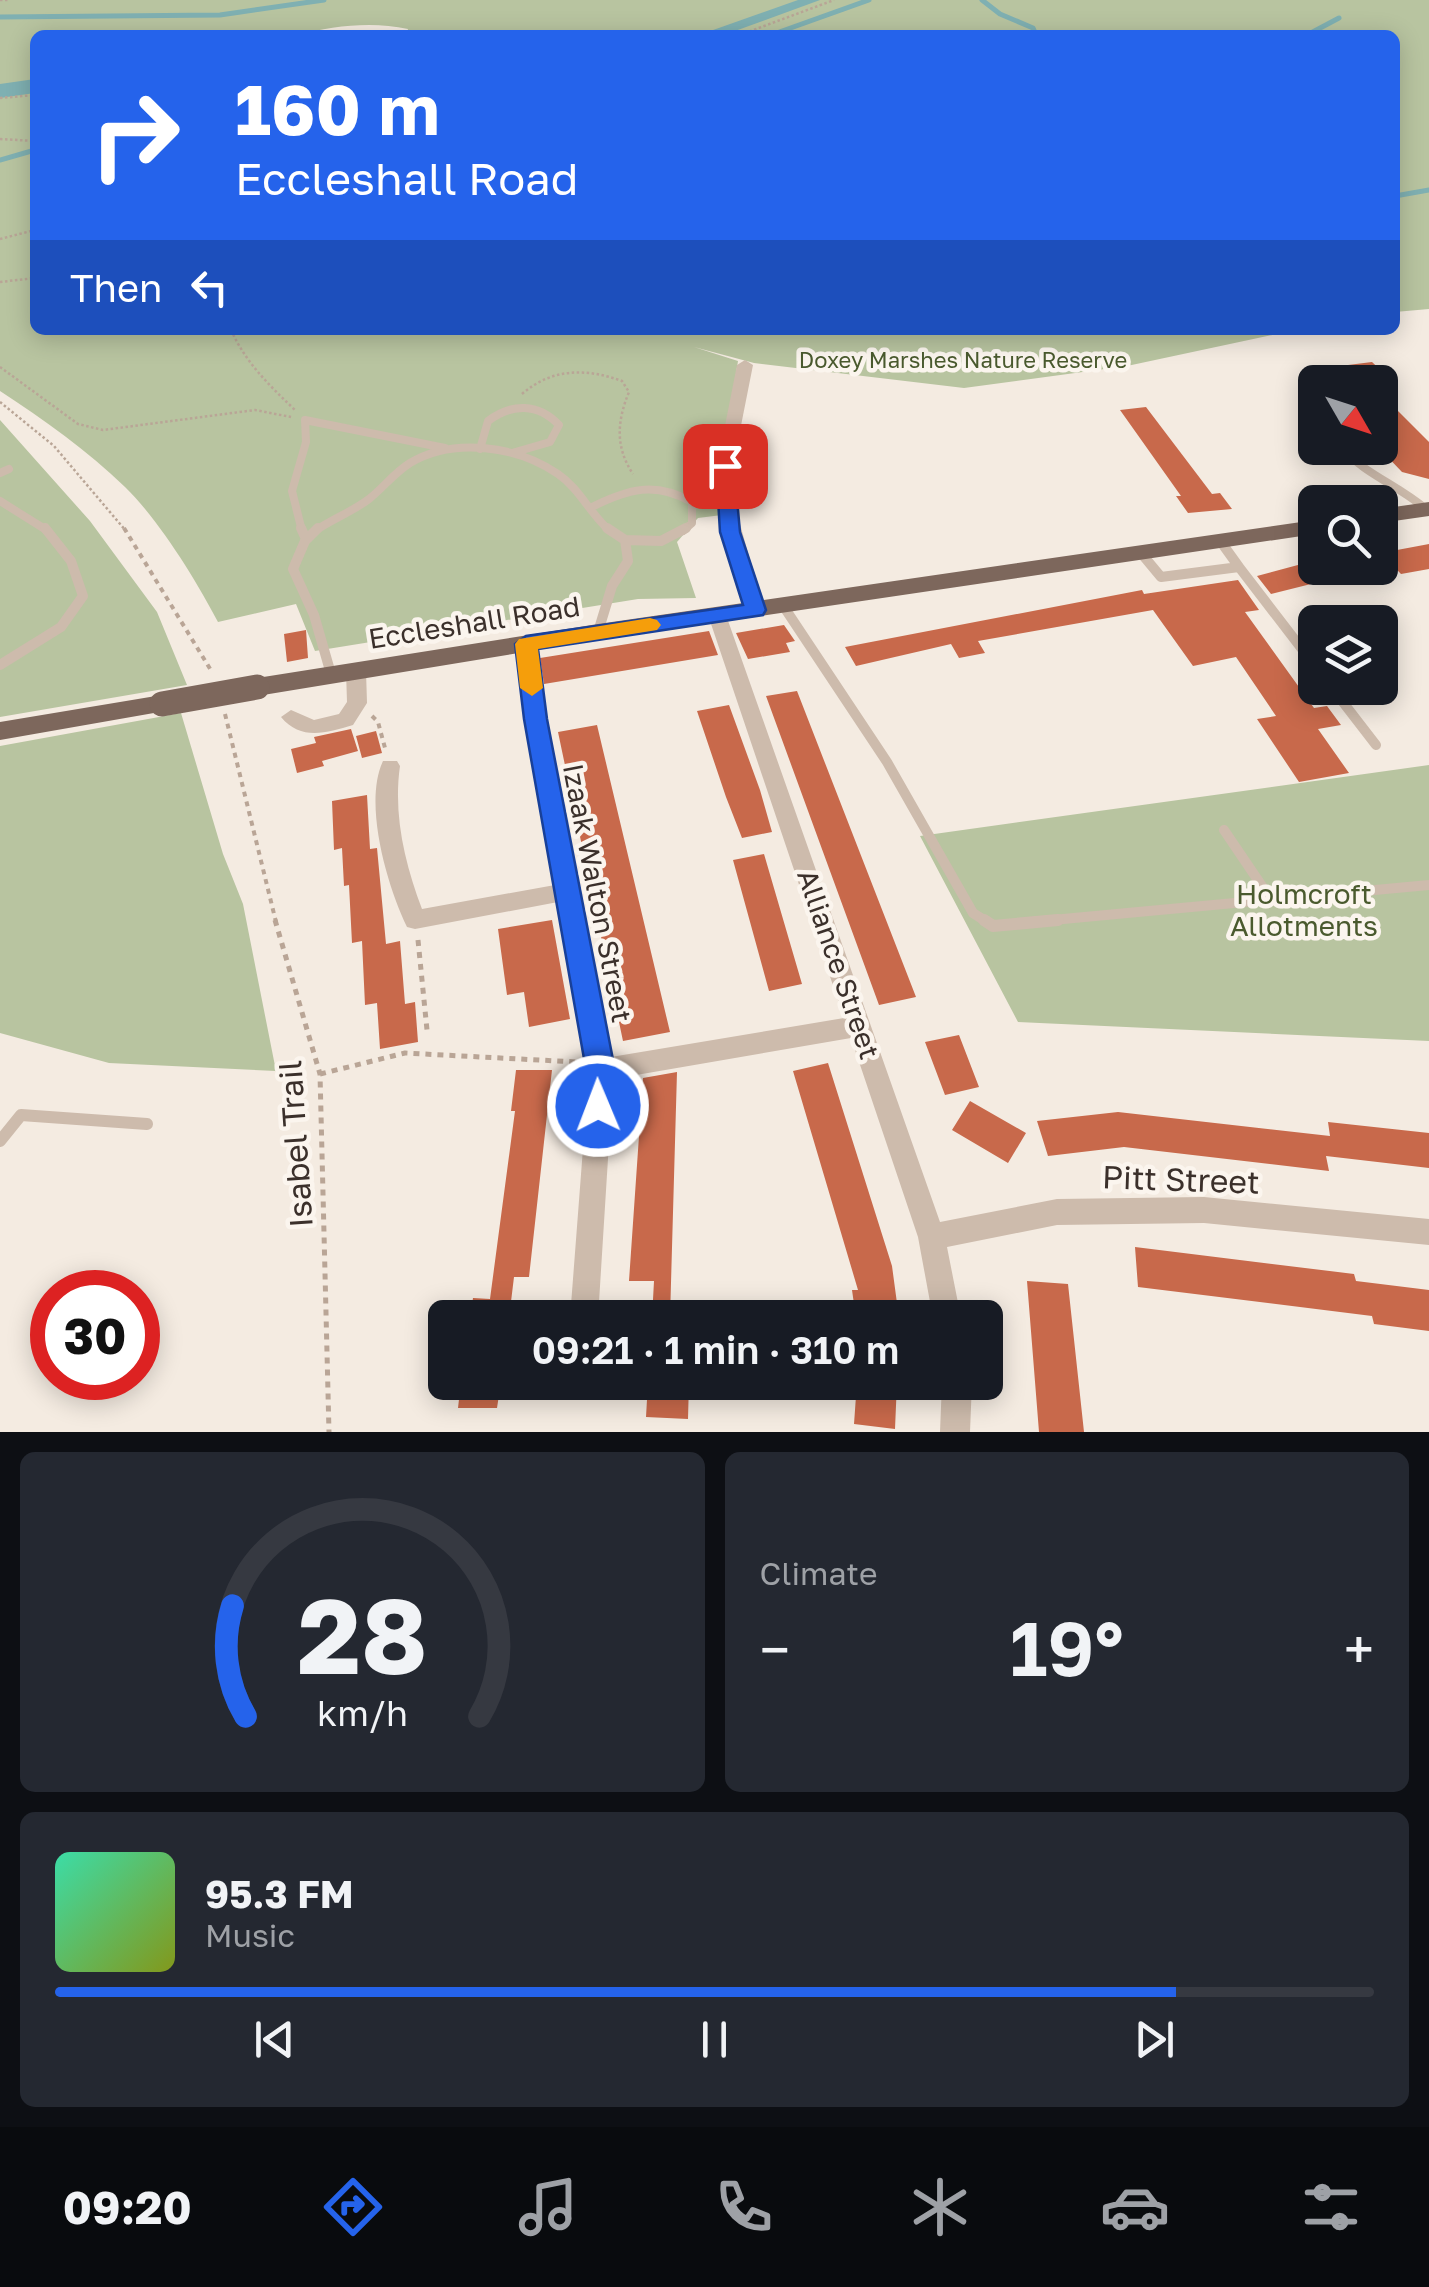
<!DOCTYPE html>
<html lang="en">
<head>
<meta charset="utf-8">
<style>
  body { margin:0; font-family:"Golos Text",sans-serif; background:#242831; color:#f1f3f6; height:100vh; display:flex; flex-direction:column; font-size:38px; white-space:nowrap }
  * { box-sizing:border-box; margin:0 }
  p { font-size:32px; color:#9ea1a6 }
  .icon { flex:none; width:55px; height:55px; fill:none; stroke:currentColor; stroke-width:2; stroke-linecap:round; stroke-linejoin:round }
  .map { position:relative; height:1432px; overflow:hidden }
  .panel { display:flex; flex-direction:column; gap:20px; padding:20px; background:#0d0f14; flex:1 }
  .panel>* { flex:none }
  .hud { position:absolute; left:30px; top:30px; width:1370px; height:305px; border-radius:15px; box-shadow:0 5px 25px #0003; background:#2563eb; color:#fff; overflow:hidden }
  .needle { width:65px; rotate:129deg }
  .tools { position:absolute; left:1298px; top:365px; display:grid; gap:20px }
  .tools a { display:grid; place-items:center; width:100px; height:100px; border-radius:15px; background:#171b24; box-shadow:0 5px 25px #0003; font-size:50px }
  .speed { position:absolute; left:30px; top:1270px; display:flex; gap:20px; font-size:50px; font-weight:700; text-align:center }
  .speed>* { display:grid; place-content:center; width:130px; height:130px; border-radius:50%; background:#171b24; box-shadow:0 5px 25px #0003; line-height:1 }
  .speed .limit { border:15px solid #d22; background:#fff; color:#111 }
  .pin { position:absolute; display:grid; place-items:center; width:85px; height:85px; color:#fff; margin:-42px; border-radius:20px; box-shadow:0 5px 15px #0006 }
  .me { position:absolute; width:110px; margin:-55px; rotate:359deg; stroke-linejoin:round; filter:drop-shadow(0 0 8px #0008) }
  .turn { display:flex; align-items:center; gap:35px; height:210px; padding:0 40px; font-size:45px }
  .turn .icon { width:130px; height:130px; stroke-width:2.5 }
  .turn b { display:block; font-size:70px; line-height:85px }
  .then { display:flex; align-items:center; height:95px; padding:0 40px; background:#0003; gap:20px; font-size:38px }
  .big { font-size:75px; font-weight:600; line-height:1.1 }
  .panel .card { flex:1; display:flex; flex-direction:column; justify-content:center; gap:15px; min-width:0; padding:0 35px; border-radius:15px; background:#242831 }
  .panel .dial { align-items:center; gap:0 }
  .dial svg { height:260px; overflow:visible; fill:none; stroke:#363941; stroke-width:7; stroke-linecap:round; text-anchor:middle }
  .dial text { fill:#f1f3f6; stroke:none }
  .song { display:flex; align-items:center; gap:30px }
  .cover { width:120px; height:120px; border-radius:15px; background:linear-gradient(135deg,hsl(160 70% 55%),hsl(70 70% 35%)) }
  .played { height:10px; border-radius:5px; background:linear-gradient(90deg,#2563eb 85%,#363941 85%) }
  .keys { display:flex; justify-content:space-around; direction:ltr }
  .heat { display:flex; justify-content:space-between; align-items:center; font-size:55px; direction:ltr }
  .panel .tiles { flex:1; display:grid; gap:20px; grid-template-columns:1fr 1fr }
  .card:last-child { grid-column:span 2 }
  .trip { position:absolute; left:428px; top:1300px; width:575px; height:100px; border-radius:15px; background:#171b24; box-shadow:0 5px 25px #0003; font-weight:600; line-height:100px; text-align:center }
  .menu { display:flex; height:160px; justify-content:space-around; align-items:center; background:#090b0e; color:#9ea1a6 }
  .menu .icon { width:70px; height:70px }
  .menu .active { color:#2563eb }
  .menu b { font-size:45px; color:#f1f3f6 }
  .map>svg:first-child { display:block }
  .green { fill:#b8c4a0 }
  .water { fill:#7fb0b2 }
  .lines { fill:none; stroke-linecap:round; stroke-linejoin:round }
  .stream { stroke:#7fb0b2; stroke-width:5 }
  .river { fill:#7fb0b2; fill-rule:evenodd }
  .building { fill:#c8694b }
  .path-far2 { stroke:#b9a596; stroke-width:2.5; stroke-dasharray:2.5 2.5; stroke-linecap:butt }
  .path-far1 { stroke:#b9a596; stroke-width:4; stroke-dasharray:5 5; stroke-linecap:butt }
  .path { stroke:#b9a596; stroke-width:5; stroke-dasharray:6 6; stroke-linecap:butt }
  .lane-far2 { stroke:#cdbbac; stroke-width:8 }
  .lane-far1 { stroke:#cdbbac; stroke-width:10 }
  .lane { stroke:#cdbbac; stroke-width:12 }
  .street { fill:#cdbbac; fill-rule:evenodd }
  .primary { fill:#7d675c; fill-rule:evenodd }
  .primary-bridge { stroke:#7d675c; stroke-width:25 }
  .route { fill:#2563eb; stroke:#184099; stroke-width:2.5 }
  .slow { fill:#f59e0b }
  .labels { text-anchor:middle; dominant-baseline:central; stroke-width:9; stroke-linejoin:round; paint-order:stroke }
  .far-park-label { font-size:22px; fill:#4a5a2e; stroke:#fbf5ee }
  .street-label { font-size:28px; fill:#3b302b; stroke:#fbf5ee }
  .park-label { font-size:28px; fill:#4a5a2e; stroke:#fbf5ee }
  .near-street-label { font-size:32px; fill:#3b302b; stroke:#fbf5ee }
</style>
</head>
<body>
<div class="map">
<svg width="1429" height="1432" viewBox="0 0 1429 1432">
  <rect width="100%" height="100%" fill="#f4ebe1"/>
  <path class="green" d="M0 0H1429V309L1395 312V35H406L408 29C371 21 333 26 297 35H35V330H1296L1127 366 964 388 754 363 694 347 738 361 722 462V515L698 518 677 542 696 598 638 599 315 651 296 604 218 622C196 580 159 520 125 487 88 451 43 419 0 391Z
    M0 420 90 521 157 612 187 685 0 717Z
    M181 713 223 854 243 904 276 1071 109 1063 0 1033V746Z
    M1429 765V1041L1018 1022 920 836Z"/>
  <path class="water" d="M798 0H820L724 35H699Z"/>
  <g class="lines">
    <path class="stream" d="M982 0 1000 14 1033 28 1036 35
      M0 17 220 15 324 0
      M771 35 869 0
      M1307 35 1339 18
      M0 160 35 150
      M1395 196 1429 190"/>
    <path class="river" d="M35 79V93L0 98V84Z"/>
  </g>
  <path class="building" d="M1372 362 1388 377 1347 382 1332 367Z
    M1380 393 1429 442V479L1402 472 1380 449Z
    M1146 407 1212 494 1220 493 1232 509 1188 513 1176 496H1181L1120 410Z
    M1429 544V569L1401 574 1381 553Z
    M1309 562 1327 580 1271 594 1257 576Z
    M1238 580 1259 610 1245 612 1314 708 1327 706 1341 725 1318 729 1349 773 1299 782 1257 719 1276 716 1236 657 1193 666 1153 610 978 641 985 653 959 658 951 644 856 666 845 647 1142 590 1144 594Z
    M784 625 795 641 786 643 790 652 748 659 736 633Z
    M306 630 308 658 287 662 284 634Z
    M709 631 718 655 544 684 540 658Z
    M797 691 916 997 879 1005 766 696Z
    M729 705 760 790 772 832 742 838 726 797 697 711Z
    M597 725 670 1032 623 1041 558 732Z
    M351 729 358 751 322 761 324 766 297 773 291 749 316 743 314 737Z
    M376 731 382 753 362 758 356 736Z
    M367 795 370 849 377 848 386 944 400 941 405 1004 415 1002 418 1042 380 1049 377 1003 365 1005 362 941 352 943 349 885 344 886 342 848 334 850 332 801Z
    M764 854 802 984 769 991 733 860Z
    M552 920 570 1019 529 1027 524 992 507 995 498 929Z
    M959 1035 979 1087 945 1095 925 1042Z
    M828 1063 892 1266 899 1318H856L852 1290H858L793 1071Z
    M516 1070H552L529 1277H514L509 1318H470L473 1298 490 1299 515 1111H511Z
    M677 1072 670 1318H652L654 1281H629L643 1078Z
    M970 1101 1026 1133 1008 1163 952 1130Z
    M1118 1112 1330 1136 1328 1122 1429 1133V1168L1326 1156 1329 1171 1124 1147 1048 1156 1037 1121Z
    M1135 1247 1354 1274 1356 1281 1429 1290V1331L1374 1324 1372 1316 1138 1287Z
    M1027 1281 1068 1284 1084 1432H1039Z
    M461 1382H501L497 1408H458Z
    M648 1382H689L688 1419 646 1417Z
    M857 1382H897L895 1429 854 1424Z"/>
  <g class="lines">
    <path class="path-far2" d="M0 0H9
      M740 35 834 0
      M0 98 35 95
      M0 139 35 141
      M0 239 35 230
      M0 282 35 278
      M231 330C246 363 269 385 295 410
      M0 367 78 424 103 430 255 410 291 417
      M522 394C552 368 586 368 622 381L629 392C617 421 615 447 633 474
      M0 402 54 446 126 531"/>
    <path class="path-far1" d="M124 528 212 672
      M225 714 276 922
      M372 716 378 722 385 748"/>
    <path class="path" d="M275 920 320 1074 329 1432
      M418 940 427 1030
      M320 1074 405 1053 577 1062"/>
    <path class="lane-far2" d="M1341 448C1368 476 1396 484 1426 509
      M480 449 488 421C512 403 538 403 559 425L550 442 512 453
      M0 473 9 469
      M0 501 48 531
      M592 507C628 489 655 481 692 502V523L683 531
      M302 531 292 491 306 442 305 420 445 448
      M315 531C332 519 352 512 369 499 383 488 394 473 410 463 454 437 517 446 558 474 580 489 590 514 610 531"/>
    <path class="lane-far1" d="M301 528 306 539
      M318 528 305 541 293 569 314 615 331 674
      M625 540 661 541 686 528
      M1141 553 1161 577 1239 567 1221 542
      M1239 567 1315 666
      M784 607 887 762 973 913 987 922
      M598 632 612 586 628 561 625 540 607 528
      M0 665 61 627 83 596 71 561 45 528
      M1332 688 1376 745
      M1224 830 1272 901
      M1031 922 1429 885"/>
    <path class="lane" d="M984 920 993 926 1058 920
      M0 1141 21 1115 147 1124"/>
    <path class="street" d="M745 360 753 365 733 466 735 506 764 610 755 616 746 610 717 506V466L737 365Z
      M717 609 726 615 940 1222 1057 1199 1204 1197 1429 1219V1245L1204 1223 1057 1225 947 1247 961 1318H933L918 1237 851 1038 613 1079 598 1318H570L589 1070 558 902 415 929 407 927C387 886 363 803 383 761H397L400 766C393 815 405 864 422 909L555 885 525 719 516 644 526 637 533 639 545 719 611 1057 844 1018 708 615Z
      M356 664 366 671 367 703 353 725C326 733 301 741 281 717L291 710 314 720 339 714 347 702 346 671Z
      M942 1382H972L970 1432H940Z"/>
    <path class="primary" d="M1429 502V516L1380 523V509Z
      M1315 520V534L598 640 257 696 245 687 257 678 598 624Z
      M162 695 174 704 171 710 0 740V722Z"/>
    <path class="primary-bridge" d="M162 704 257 687"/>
  </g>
  <path class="route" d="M725 461 734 466 740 532 766 610 763 615 538 649 547 719 615 1070 608 1115 598 1119 588 1115 584 1106 586 1070 524 719 515 644 526 636 743 605 720 532 716 466Z"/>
  <path class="slow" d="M650 618 657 620 661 625 657 630 538 649 543 688 532 696 520 688 515 644 519 639Z"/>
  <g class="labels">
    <g class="far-park-label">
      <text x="963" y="359">Doxey Marshes Nature Reserve</text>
    </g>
    <g class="street-label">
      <text transform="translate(474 622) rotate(-9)">Eccleshall Road</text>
      <text transform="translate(598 893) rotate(79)">Izaak Walton Street</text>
      <text transform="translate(839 964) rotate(71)">Alliance Street</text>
    </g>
    <g class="park-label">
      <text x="1304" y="893">Holmcroft<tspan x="1304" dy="32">Allotments</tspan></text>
    </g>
    <g class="near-street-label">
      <text transform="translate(295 1144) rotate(-94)">Isabel Trail</text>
      <text transform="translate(1181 1179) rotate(2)">Pitt Street</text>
    </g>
  </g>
</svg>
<div class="tools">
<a><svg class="needle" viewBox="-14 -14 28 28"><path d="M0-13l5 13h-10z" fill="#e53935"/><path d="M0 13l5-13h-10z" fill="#9ea1a6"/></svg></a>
<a><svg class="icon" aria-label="search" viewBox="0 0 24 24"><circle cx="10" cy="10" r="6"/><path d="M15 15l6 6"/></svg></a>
<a><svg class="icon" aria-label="layers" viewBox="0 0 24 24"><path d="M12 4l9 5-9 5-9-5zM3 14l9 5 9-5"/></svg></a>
</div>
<div class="speed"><div class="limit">30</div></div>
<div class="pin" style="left:725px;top:466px;background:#d93025"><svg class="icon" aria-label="arrive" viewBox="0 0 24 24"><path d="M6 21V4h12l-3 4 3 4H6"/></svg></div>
<svg class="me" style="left:598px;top:1106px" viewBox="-20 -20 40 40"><circle r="17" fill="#2563eb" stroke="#fff" stroke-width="3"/><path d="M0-11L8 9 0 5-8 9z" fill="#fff"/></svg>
<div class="trip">09:21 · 1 min · 310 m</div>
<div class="hud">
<div class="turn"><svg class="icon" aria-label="right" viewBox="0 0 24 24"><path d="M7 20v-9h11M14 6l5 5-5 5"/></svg><div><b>160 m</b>Eccleshall Road</div></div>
<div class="then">Then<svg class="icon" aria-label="left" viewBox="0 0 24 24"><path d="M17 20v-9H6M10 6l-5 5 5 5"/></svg></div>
</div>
</div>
<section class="panel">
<div class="tiles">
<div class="card dial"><svg viewBox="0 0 100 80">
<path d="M14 69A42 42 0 1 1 86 69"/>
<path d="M14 69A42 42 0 0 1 10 35" stroke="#2563eb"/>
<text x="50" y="56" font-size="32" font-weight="700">28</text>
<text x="50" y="72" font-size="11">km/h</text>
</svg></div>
<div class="card"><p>Climate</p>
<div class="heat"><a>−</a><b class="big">19°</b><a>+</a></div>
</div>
<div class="card">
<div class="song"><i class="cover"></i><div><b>95.3 FM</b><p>Music</p></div></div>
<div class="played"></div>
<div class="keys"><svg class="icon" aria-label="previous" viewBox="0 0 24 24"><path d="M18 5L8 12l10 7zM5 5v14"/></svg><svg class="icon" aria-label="pause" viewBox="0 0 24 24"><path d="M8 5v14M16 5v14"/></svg><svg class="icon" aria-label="next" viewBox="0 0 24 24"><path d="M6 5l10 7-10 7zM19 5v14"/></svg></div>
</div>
</div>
</section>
<nav class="menu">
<b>09:20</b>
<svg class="icon active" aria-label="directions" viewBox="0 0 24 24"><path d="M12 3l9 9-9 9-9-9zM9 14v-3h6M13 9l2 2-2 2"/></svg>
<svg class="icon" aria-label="music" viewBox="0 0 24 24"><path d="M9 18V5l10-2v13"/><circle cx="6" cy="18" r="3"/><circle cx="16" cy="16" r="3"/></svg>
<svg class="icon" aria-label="phone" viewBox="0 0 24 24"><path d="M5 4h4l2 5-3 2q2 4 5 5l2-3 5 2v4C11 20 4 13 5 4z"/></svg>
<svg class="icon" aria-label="climate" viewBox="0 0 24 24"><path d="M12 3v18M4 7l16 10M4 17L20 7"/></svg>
<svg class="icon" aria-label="car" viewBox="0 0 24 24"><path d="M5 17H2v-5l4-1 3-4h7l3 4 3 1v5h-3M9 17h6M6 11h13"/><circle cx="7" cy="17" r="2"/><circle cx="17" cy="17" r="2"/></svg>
<svg class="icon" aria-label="filters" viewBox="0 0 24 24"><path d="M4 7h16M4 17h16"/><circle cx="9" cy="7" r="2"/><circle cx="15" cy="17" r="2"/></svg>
</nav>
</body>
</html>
